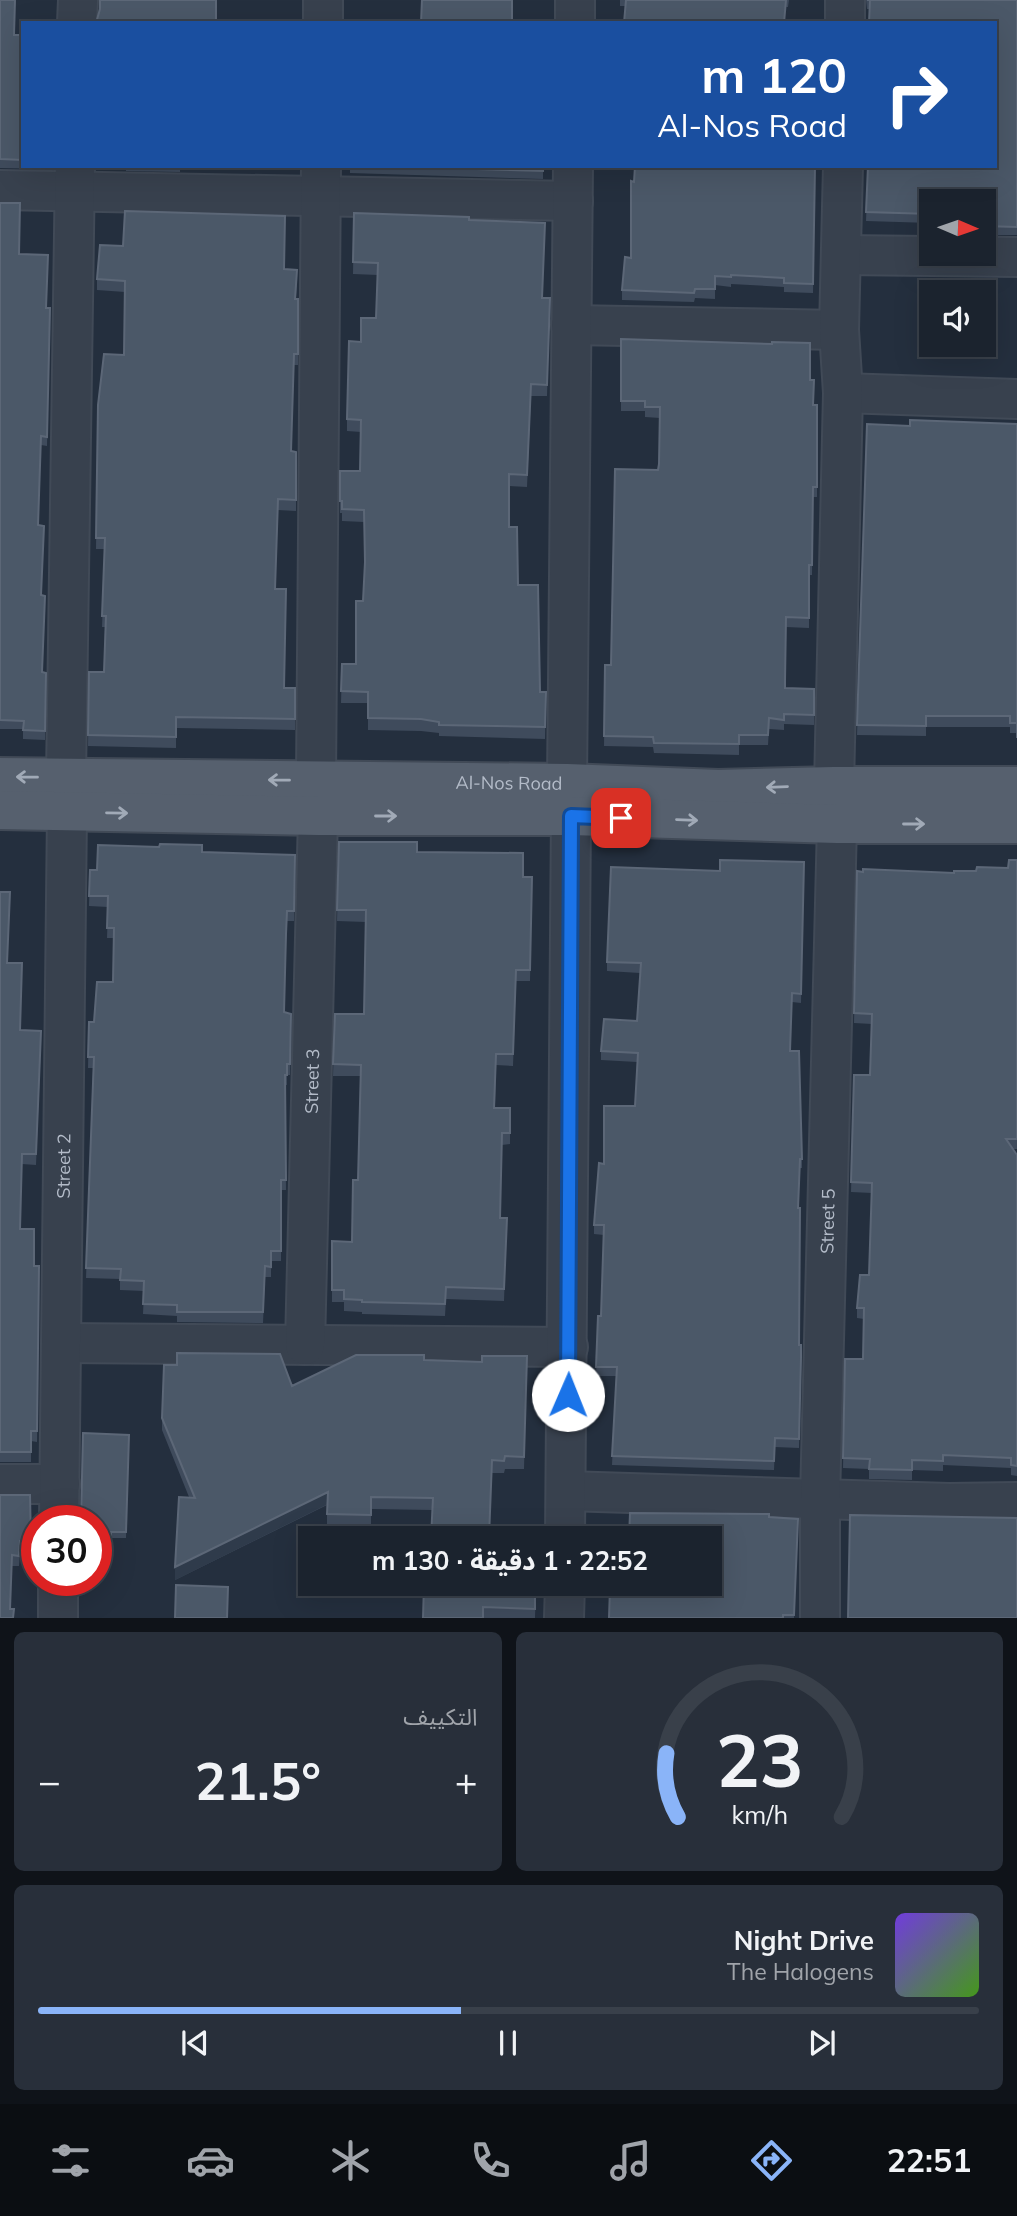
<!DOCTYPE html>
<html lang="ar">
<head>
<meta charset="utf-8">
<style>
  body { margin:0; font-family:Mulish,"Noto Sans Arabic",sans-serif; background:#282f3a; color:#f1f3f6; direction:rtl; height:100vh; display:flex; flex-direction:column; font-size:26px; white-space:nowrap }
  * { box-sizing:border-box; margin:0 }
  p { font-size:23px; color:#a0a4aa }
  .icon { flex:none; width:38px; height:38px; fill:none; stroke:currentColor; stroke-width:2; stroke-linecap:round; stroke-linejoin:round }
  .map { position:relative; height:1618px; overflow:hidden; direction:ltr }
  .sheet { display:flex; flex-direction:column; gap:14px; padding:14px; background:#0f1319; flex:1 }
  .sheet>* { flex:none }
  .guide { position:absolute; left:21px; top:21px; width:976px; height:147px; border-radius:0px; box-shadow:0 7px 28px #0002,0 0 0 2px #39404a; direction:rtl; background:#1a4fa0; color:#fff; overflow:hidden }
  .needle { width:46px; rotate:92deg }
  .fabs { position:absolute; left:919px; top:189px; display:grid; gap:14px }
  .fabs a { display:grid; place-items:center; width:77px; height:77px; border-radius:0px; background:#1b232e; box-shadow:0 7px 28px #0002,0 0 0 2px #39404a; font-size:35px }
  .speed { position:absolute; left:21px; top:1505px; display:flex; gap:14px; font-size:35px; font-weight:700; text-align:center }
  .speed>* { display:grid; place-content:center; width:91px; height:91px; border-radius:50%; background:#1b232e; box-shadow:0 7px 28px #0002,0 0 0 2px #39404a; line-height:1 }
  .speed .limit { border:10px solid #d22; background:#fff; color:#111 }
  .pin { position:absolute; display:grid; place-items:center; width:60px; height:60px; color:#fff; margin:-30px; border-radius:14px; box-shadow:0 4px 10px #0006 }
  .me { position:absolute; width:77px; margin:-38px; rotate:1deg; stroke-linejoin:round; filter:drop-shadow(0 0 5px #0008) }
  .turn { display:flex; align-items:center; gap:24px; height:147px; padding:0 35px; font-size:32px }
  .turn .icon { width:91px; height:91px; stroke-width:2.5 }
  .turn b { display:block; font-size:49px; line-height:60px }
  .big { font-size:52px; font-weight:700; line-height:1.1 }
  .sheet .card { flex:1; display:flex; flex-direction:column; justify-content:center; gap:10px; min-width:0; padding:0 24px; border-radius:10px; background:#282f3a }
  .sheet .dial { align-items:center; gap:0 }
  .dial svg { height:182px; overflow:visible; fill:none; stroke:#39404a; stroke-width:7; stroke-linecap:round; text-anchor:middle }
  .dial text { fill:#f1f3f6; stroke:none }
  .song { display:flex; align-items:center; gap:21px }
  .cover { width:84px; height:84px; border-radius:10px; background:linear-gradient(135deg,hsl(260 70% 55%),hsl(100 70% 35%)) }
  .played { height:7px; border-radius:4px; background:linear-gradient(90deg,#8ab4f8 45%,#39404a 45%) }
  .keys { display:flex; justify-content:space-around; direction:ltr }
  .heat { display:flex; justify-content:space-between; align-items:center; font-size:38px; direction:ltr }
  .sheet .tiles { flex:1; display:grid; gap:14px; grid-template-columns:1fr 1fr }
  .card:last-child { grid-column:span 2 }
  .trip { position:absolute; left:298px; top:1526px; width:424px; height:70px; border-radius:0px; background:#1b232e; box-shadow:0 7px 28px #0002,0 0 0 2px #39404a; font-weight:700; line-height:70px; text-align:center; direction:rtl }
  .tab-bar { display:flex; height:112px; justify-content:space-around; align-items:center; background:#0b0e12; color:#a0a4aa }
  .tab-bar .icon { width:49px; height:49px }
  .tab-bar .active { color:#8ab4f8 }
  .tab-bar b { font-size:32px; color:#f1f3f6 }
  .map>svg:first-child { display:block }
  .lines { fill:none; stroke-linecap:round; stroke-linejoin:round }
  .minor-casing { stroke:#414a57; stroke-width:42 }
  .major-casing { stroke:#414a57; stroke-width:42 }
  .minor { stroke:#38414e; stroke-width:38 }
  .major { stroke:#56606e; stroke-width:38 }
  .wall { fill:#3f4b5c }
  .shaded-wall { fill:#2f3b4b }
  .building { fill:#4b5868; stroke:#5c6777; stroke-width:2 }
  .oneway { stroke:#a1aab7 }
  .route-casing { stroke:#114b97; stroke-width:18 }
  .route { stroke:#1a73e8; stroke-width:12 }
  .labels { text-anchor:middle; dominant-baseline:central; stroke-width:7; stroke-linejoin:round; paint-order:stroke }
  .street-label { font-size:18px; fill:#b4bcc9; stroke:#1d2633 }
</style>
</head>
<body>
<div class="map">
<svg width="1017" height="1618" viewBox="0 0 1017 1618">
  <rect width="100%" height="100%" fill="#242f3e"/>
  <g class="lines">
    <defs>
      <g id="minor">
        <path d="M77 23 78 0"/>
        <path d="M323 23V0"/>
        <path d="M575 23V0"/>
        <path d="M845 23V0"/>
        <path d="M0 190 573 201"/>
        <path d="M842 255 1017 257"/>
        <path d="M571 325 839 330"/>
        <path d="M843 393 1017 399"/>
        <path d="M66 777 75 166"/>
        <path d="M316 780 321 166"/>
        <path d="M567 783 573 166"/>
        <path d="M834 786 843 393 839 330 843 166"/>
        <path d="M61 1343 568 1347"/>
        <path id="s1" d="M305 1345 318 816"/>
        <path d="M0 1484H60"/>
        <path d="M566 1491 949 1503 1017 1502"/>
        <path id="s2" d="M59 1521 67 812"/>
        <path d="M565 1538 571 816"/>
        <path d="M58 1618V1580"/>
        <path d="M564 1618 565 1584"/>
        <path id="s3" d="M820 1618V1499L837 824"/>
      </g>
      <g id="major">
        <path id="s4" d="M0 777 567 783 718 789 834 786H1017"/>
        <path d="M0 810 318 816H571L837 824H1017"/>
      </g>
    </defs>
    <use href="#minor" class="minor-casing"/>
    <use href="#major" class="major-casing"/>
    <use href="#minor" class="minor"/>
    <use href="#major" class="major"/>
  </g>
  <path class="wall" d="M0 0 14 35H23V166H53V169L0 168Z
    M620 0H789L788 7 620 6Z
    M866 0H1017V235H984V201H931V223L866 221 868 166H996L870 9H867Z
    M126 166H249V170L180 168V172L126 171Z
    M350 166H543V179L350 173Z
    M815 167 813 293 784 292V287L731 284V287L715 285V299L695 298 694 302 622 300V290L631 258 634 182Z
    M0 203 19 254 46 308H50L47 446 41 445 38 525 42 596V672L46 673 45 740 23 739V729H0Z
    M354 213 469 220 543 298H550L547 396H531L527 487 509 486V527L518 585 540 692H546L545 739 439 736V733L421 731 368 730V703H341L342 664H356L363 601 365 564 364 522 342 521V513H340V471H360L361 432 347 431V419L376 318 378 275 353 274Z
    M284 269 297 281 296 299H298V365H294L291 451 296 452V511L278 510 275 589 284 688H295V730L176 728V748L88 746 89 672H104L105 627H102L105 549H96L98 405 124 355 125 292 97 290V279Z
    M621 339 810 380 814 405H817V497H813L812 575H809V628L786 627 785 688 814 689V725L784 724V730L769 729 768 745H739V755L654 753 653 747 604 746 605 665H611L659 464 660 418 645 417V411H621Z
    M867 424 910 426 1017 424V748V733H1010V727H926V736L857 735Z
    M339 842 417 852 523 877H532L530 981H516L513 1066 496 1065 495 1108H510V1144L502 1145 500 1218H507L504 1301 446 1299 445 1316 362 1314V1312L344 1311V1302H332V1241L352 1242 358 1180 361 1076H333L335 1014H364L366 922 337 921Z
    M202 852 295 855 294 921H287L286 944 284 1012 291 1014 290 1075H287V1085H285L286 1190H281V1261H271V1277H265L263 1323 177 1322V1316L143 1314 144 1291 120 1290V1279L86 1278 93 1068H88L89 1022H94L113 982 114 938H107L108 907 89 906 90 870H97Z
    M1017 860V1149H1013L1017 1155V1476L1011 1475V1468L943 1465V1471L912 1470V1480L869 1479V1469L843 1468 845 1359H863L864 1319 857 1318V1308L869 1275 872 1193 851 1192 854 1075H870L872 1024 854 1023 857 871 954 873 976 871 1008 868Z
    M804 862 801 1003 792 1002 790 1051 802 1159V1168H800L798 1208 799 1345H801L799 1448 775 1447 774 1470 612 1465 616 1376H596L598 1316H601L604 1235 594 1234V1225L604 1164 635 1106 637 1062 601 1060V1051L637 1021 640 973 607 971V962L720 871Z
    M0 892 7 963 20 1030 41 1042 36 1165 22 1164 20 1229 34 1266H39L37 1442 31 1441V1462H0Z
    M527 1356 524 1469H505L504 1473H492L432 1510 371 1509V1528L327 1527V1505L175 1580 189 1497 162 1430V1418L292 1386 424 1360 482 1362Z
    M129 1435 126 1538H111L110 1561H96V1521Z
    M0 1495H30L31 1552H20L19 1566H12L10 1609 0 1618Z
    M769 1517 798 1519 794 1618H609L610 1595 601 1594V1584Z
    M536 1584 535 1618H423Z"/>
  <path class="shaded-wall" d="M328 1492V1504L175 1580V1567Z"/>
  <path class="building" d="M0 0H15L14 35H23V160L0 159Z
    M100 0H216V23H96L100 9Z
    M422 0H512V23H421Z
    M626 0H786L784 23H624Z
    M867 0H1017V227L984 226V201H931V214L866 212 868 166H996V23H869L870 0Z
    M375 166H543V171Z
    M635 166 815 167 813 284 784 283V278L731 275V277L715 276V289H695L694 293 622 290 625 257 631 258V181L634 182Z
    M0 203H20L19 254 48 255 46 308H50L47 437 41 436 38 525 44 526 41 595 45 596 42 672 46 673 45 731 23 730 24 721 0 720Z
    M125 211 285 216 284 269 297 270 295 299H298V354H294L291 451 296 452V500L278 499 275 589H286L284 688H295V719L176 717V737L88 735 89 672H104L106 616H102L105 538H96L98 405 104 354 124 355 125 281 97 279 100 245 123 246Z
    M354 213 469 217V220L545 223 542 298H550L547 385 531 384 527 475 509 474V527H517L518 585H538L540 692H546L545 727 439 725V722L421 719 368 718V692L341 691 342 664H356V601H363L365 562 364 510 342 509V501H340V471H360L361 420 347 419 349 341 361 342V318H376L378 263 353 262Z
    M621 339 772 344V342L810 343V380H814L813 405H817V487H813L812 565H809V618L786 617 785 681V688L814 689V715L784 714V720L769 718 768 735H739V744L654 743 653 737 604 736 605 665H611L615 469 658 470 659 464 660 407H645V401H621Z
    M910 420 1017 424V738V723H1010V716H926V726L857 725 867 424 910 426Z
    M339 842H417V852L523 853V877H532L530 970H516L513 1054H496L494 1108H510V1133H502L500 1218H507L504 1289 446 1287 445 1304 362 1302V1300L344 1299V1290H332V1241L352 1242 353 1180H358L361 1065 333 1064 335 1014H364L366 910H337Z
    M160 844 202 845V852L295 855 294 911H287L286 934 284 1012 291 1014 290 1064H287V1075H285L286 1180H281V1251H271V1267L265 1266 263 1312H177V1305L143 1304 144 1281 120 1280 121 1269 86 1268 94 1057H88L89 1022H94L97 982H113L114 928H107L108 896H89L90 870H97L98 845 159 847Z
    M720 860 804 862 801 994 792 993 790 1051H799L802 1159H800L798 1208H800L799 1345H801V1358L799 1439 775 1438 774 1461 612 1456 617 1367H596L598 1316H601L604 1225H594L599 1163 604 1164V1106H635L638 1053 601 1051 604 1019 637 1021 641 963 607 962 611 867 720 871Z
    M1009 860H1017V1139H1006L1017 1155V1466L1011 1465V1458L943 1455V1461L912 1460V1470L869 1469 870 1459 843 1458 845 1359H863L864 1308H857L860 1275H869L872 1183 851 1182 854 1075H870L872 1014 854 1013 857 871 863 872V869L954 873V871H976L977 867 1008 868Z
    M0 892H10L7 963H22L20 1030 41 1031 36 1154H22L20 1229H34V1266H39L37 1431H31V1452H0Z
    M177 1353 280 1354 292 1386 356 1355H424V1360L482 1362V1356H527L524 1457 505 1456 504 1461 492 1460 489 1538H431L433 1498 371 1497V1515L327 1514 328 1492 175 1567 179 1497 195 1498 162 1418 164 1365H177Z
    M83 1433 129 1435 126 1532H111L110 1555H96V1521H81Z
    M0 1495H30L31 1542 20 1541 19 1556 12 1555 10 1609H14L13 1618H0Z
    M630 1513 769 1514V1517L798 1519 794 1615H783V1618H609L610 1587H601V1584H709V1538H629Z
    M850 1515 1017 1518V1618H848Z
    M424 1584H535V1609L483 1607V1618H423Z
    M176 1585 228 1587 227 1618H175Z"/>
  <defs><path id="oneway-shaft" d="M-6 0H5M1.5-3L5.5 0L1.5 3" fill="none" stroke-width="1.6" stroke-linecap="round" stroke-linejoin="round" transform="scale(1.75)"/></defs>
  <g class="oneway">
    <use href="#oneway-shaft" transform="translate(27 777) rotate(-179)"/>
    <use href="#oneway-shaft" transform="translate(279 780) rotate(-179)"/>
    <use href="#oneway-shaft" transform="translate(777 787) rotate(178)"/>
    <use href="#oneway-shaft" transform="translate(117 813) rotate(1)"/>
    <use href="#oneway-shaft" transform="translate(386 816)"/>
    <use href="#oneway-shaft" transform="translate(687 820) rotate(2)"/>
    <use href="#oneway-shaft" transform="translate(914 824)"/>
  </g>
  <g class="lines">
    <defs>
      <path id="route" d="M568 1395 571 816 621 818"/>
    </defs>
    <use href="#route" class="route-casing"/>
    <use href="#route" class="route"/>
  </g>
  <g class="labels">
    <g class="street-label">
      <text stroke="none"><textPath href="#s4" startOffset="509">Al-Nos Road</textPath></text>
      <text stroke="none"><textPath href="#s1" startOffset="264">Street 3</textPath></text>
      <text stroke="none"><textPath href="#s2" startOffset="355">Street 2</textPath></text>
      <text stroke="none"><textPath href="#s3" startOffset="397">Street 5</textPath></text>
    </g>
  </g>
</svg>
<div class="fabs">
<a><svg class="needle" viewBox="-14 -14 28 28"><path d="M0-13l5 13h-10z" fill="#e53935"/><path d="M0 13l5-13h-10z" fill="#a0a4aa"/></svg></a>
<a><svg class="icon" aria-label="sound" viewBox="0 0 24 24"><path d="M4 9h4l5-4v14l-5-4H4zM17 9q2 3 0 6"/></svg></a>
</div>
<div class="speed"><div class="limit">30</div></div>
<div class="pin" style="left:621px;top:818px;background:#d93025"><svg class="icon" aria-label="arrive" viewBox="0 0 24 24"><path d="M6 21V4h12l-3 4 3 4H6"/></svg></div>
<svg class="me" style="left:568px;top:1395px" viewBox="-20 -20 40 40"><circle r="19" fill="#fff"/><path d="M0-13L10 11 0 6-10 11z" fill="#1a73e8"/></svg>
<div class="trip">22:52 · 1 دقيقة · 130 m</div>
<div class="guide">
<div class="turn"><svg class="icon" aria-label="right" viewBox="0 0 24 24"><path d="M7 20v-9h11M14 6l5 5-5 5"/></svg><div><b>120 m</b>Al-Nos Road</div></div>
</div>
</div>
<section class="sheet">
<div class="tiles">
<div class="card dial"><svg viewBox="0 0 100 80">
<path d="M14 69A42 42 0 1 1 86 69"/>
<path d="M14 69A42 42 0 0 1 9 41" stroke="#8ab4f8"/>
<text x="50" y="56" font-size="32" font-weight="700">23</text>
<text x="50" y="72" font-size="11">km/h</text>
</svg></div>
<div class="card"><p>التكييف</p>
<div class="heat"><a>−</a><b class="big">21.5°</b><a>+</a></div>
</div>
<div class="card">
<div class="song"><i class="cover"></i><div><b>Night Drive</b><p>The Halogens</p></div></div>
<div class="played"></div>
<div class="keys"><svg class="icon" aria-label="previous" viewBox="0 0 24 24"><path d="M18 5L8 12l10 7zM5 5v14"/></svg><svg class="icon" aria-label="pause" viewBox="0 0 24 24"><path d="M8 5v14M16 5v14"/></svg><svg class="icon" aria-label="next" viewBox="0 0 24 24"><path d="M6 5l10 7-10 7zM19 5v14"/></svg></div>
</div>
</div>
</section>
<nav class="tab-bar">
<b>22:51</b>
<svg class="icon active" aria-label="directions" viewBox="0 0 24 24"><path d="M12 3l9 9-9 9-9-9zM9 14v-3h6M13 9l2 2-2 2"/></svg>
<svg class="icon" aria-label="music" viewBox="0 0 24 24"><path d="M9 18V5l10-2v13"/><circle cx="6" cy="18" r="3"/><circle cx="16" cy="16" r="3"/></svg>
<svg class="icon" aria-label="phone" viewBox="0 0 24 24"><path d="M5 4h4l2 5-3 2q2 4 5 5l2-3 5 2v4C11 20 4 13 5 4z"/></svg>
<svg class="icon" aria-label="climate" viewBox="0 0 24 24"><path d="M12 3v18M4 7l16 10M4 17L20 7"/></svg>
<svg class="icon" aria-label="car" viewBox="0 0 24 24"><path d="M5 17H2v-5l4-1 3-4h7l3 4 3 1v5h-3M9 17h6M6 11h13"/><circle cx="7" cy="17" r="2"/><circle cx="17" cy="17" r="2"/></svg>
<svg class="icon" aria-label="filters" viewBox="0 0 24 24"><path d="M4 7h16M4 17h16"/><circle cx="9" cy="7" r="2"/><circle cx="15" cy="17" r="2"/></svg>
</nav>
</body>
</html>
